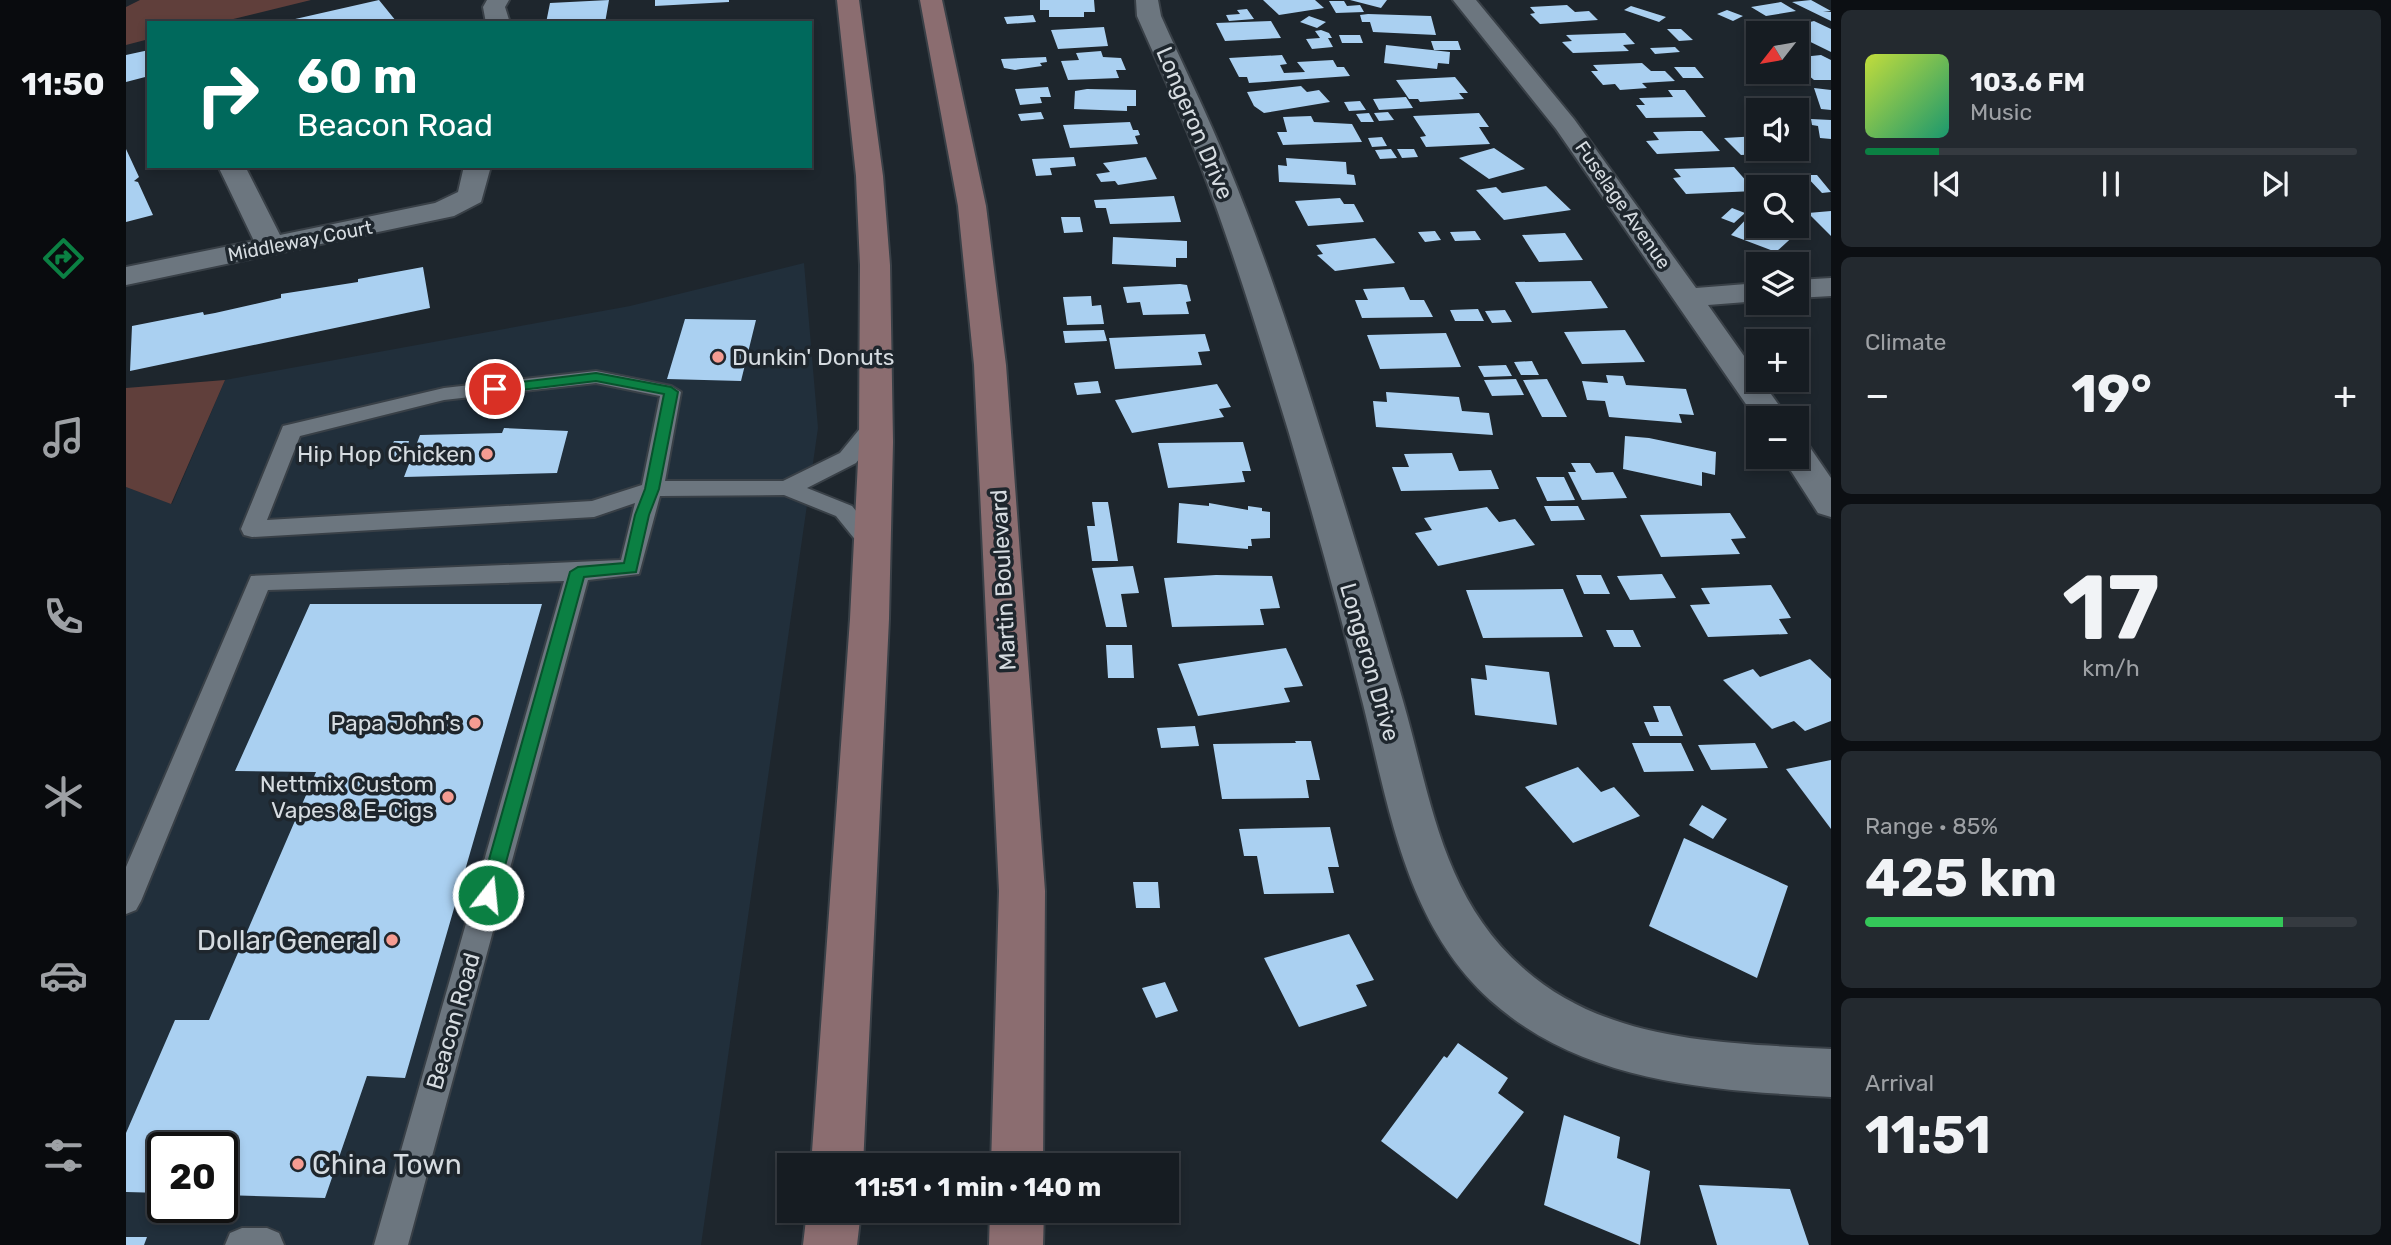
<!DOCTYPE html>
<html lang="en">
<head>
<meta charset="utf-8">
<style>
  body { margin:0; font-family:Rubik,sans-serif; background:#23292f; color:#f1f3f6; height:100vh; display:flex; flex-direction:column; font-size:26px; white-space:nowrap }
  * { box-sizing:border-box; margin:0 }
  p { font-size:23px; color:#9ea1a5 }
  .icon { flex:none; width:38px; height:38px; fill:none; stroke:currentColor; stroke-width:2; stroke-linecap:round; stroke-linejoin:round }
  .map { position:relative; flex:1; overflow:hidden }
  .side { display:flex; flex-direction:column; gap:10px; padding:10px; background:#0c0f13; width:560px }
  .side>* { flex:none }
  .hud { position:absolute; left:21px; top:21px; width:665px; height:147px; border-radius:0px; box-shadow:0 4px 10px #0003,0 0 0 2px #353a40; background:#00695c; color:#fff; overflow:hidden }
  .needle { width:46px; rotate:239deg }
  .fabs { position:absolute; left:1620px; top:21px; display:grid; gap:14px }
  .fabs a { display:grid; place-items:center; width:63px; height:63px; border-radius:0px; background:#161c22; box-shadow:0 4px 10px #0003,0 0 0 2px #353a40; font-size:35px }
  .speed { position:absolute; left:21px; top:1132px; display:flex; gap:14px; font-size:35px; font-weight:700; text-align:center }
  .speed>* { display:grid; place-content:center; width:91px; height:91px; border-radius:50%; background:#161c22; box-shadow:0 4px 10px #0003,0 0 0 2px #353a40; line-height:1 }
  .speed .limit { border:4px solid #111; border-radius:10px; background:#fff; color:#111 }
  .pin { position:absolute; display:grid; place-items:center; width:60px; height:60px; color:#fff; margin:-30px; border:4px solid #fff; border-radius:50%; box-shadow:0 2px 7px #0007 }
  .me { position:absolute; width:77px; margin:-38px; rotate:16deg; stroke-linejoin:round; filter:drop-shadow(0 0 5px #0008) }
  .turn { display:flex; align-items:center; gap:24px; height:147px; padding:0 35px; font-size:32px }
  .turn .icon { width:91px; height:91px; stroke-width:2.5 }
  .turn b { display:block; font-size:49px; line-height:60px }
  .big { font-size:52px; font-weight:700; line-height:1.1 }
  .side .tile { flex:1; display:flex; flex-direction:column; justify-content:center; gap:10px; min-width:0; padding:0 24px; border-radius:10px; background:#23292f }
  .side .dial { align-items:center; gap:0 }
  .dial b { font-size:91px; line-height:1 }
  .song { display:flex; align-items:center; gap:21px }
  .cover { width:84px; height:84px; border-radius:10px; background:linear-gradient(135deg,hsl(70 70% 55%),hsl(160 70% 35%)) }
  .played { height:7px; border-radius:4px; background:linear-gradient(90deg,#0b8043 15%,#353a40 15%) }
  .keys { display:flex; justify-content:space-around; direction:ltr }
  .heat { display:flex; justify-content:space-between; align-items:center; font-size:38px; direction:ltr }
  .charge { height:10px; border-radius:5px; background:linear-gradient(90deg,#34c759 85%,#353a40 0) }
  .trip { position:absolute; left:651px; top:1153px; width:402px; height:70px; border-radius:0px; background:#161c22; box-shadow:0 4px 10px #0003,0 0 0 2px #353a40; font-weight:700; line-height:70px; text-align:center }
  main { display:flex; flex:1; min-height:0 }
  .tab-bar { display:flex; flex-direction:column; width:126px; justify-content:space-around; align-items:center; background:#090b0e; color:#9ea1a5 }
  .tab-bar .icon { width:49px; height:49px }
  .tab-bar .selected { color:#0b8043 }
  .tab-bar b { font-size:32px; color:#f1f3f6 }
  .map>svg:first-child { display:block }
  .built { fill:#212f3b; fill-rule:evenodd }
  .green { fill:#603f3b }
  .building { fill:#aad0f1 }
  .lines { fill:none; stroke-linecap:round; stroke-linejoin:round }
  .lane-casing { stroke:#394047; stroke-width:4 }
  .street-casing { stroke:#394047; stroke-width:4 }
  .secondary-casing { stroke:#394047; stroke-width:4 }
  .lane { fill:#6c767f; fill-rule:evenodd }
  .street { fill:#6c767f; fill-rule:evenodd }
  .secondary { fill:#8b6d70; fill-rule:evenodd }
  .route { fill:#0b8043; stroke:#07532c; stroke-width:2 }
  .poi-dot { fill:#f59c92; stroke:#1e262d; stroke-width:2.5 }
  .labels { text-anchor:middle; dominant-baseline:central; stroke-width:7; stroke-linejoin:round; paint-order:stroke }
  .far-street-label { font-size:19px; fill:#d6dce1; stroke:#1e262d }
  .street-label { font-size:23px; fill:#d6dce1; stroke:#1e262d }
  .poi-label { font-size:23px; fill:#d6dce1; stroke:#1e262d; text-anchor:end }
  .near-poi-label { font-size:28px; fill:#d6dce1; stroke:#1e262d; text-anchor:end }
</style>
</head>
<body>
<main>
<nav class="tab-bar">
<b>11:50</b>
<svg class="icon selected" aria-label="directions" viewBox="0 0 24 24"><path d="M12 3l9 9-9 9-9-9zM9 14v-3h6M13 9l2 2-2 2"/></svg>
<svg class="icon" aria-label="music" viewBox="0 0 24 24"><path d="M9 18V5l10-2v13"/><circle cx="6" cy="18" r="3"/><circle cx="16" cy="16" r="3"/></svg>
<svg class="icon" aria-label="phone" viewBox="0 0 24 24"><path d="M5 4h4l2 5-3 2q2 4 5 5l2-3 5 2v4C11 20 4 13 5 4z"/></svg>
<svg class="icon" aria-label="climate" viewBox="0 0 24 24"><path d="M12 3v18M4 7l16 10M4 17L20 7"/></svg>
<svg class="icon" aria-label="car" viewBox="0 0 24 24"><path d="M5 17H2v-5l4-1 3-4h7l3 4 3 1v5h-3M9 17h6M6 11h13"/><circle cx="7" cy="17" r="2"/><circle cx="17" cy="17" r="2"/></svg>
<svg class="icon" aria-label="filters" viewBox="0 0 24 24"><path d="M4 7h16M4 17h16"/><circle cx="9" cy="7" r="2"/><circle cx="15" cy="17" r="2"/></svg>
</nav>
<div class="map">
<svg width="1705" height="1245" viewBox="0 0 1705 1245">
  <rect width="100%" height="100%" fill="#1e262d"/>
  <path class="built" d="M678 263 692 428 575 1245H0V487L46 504 99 380 504 306ZM37 1148H96V1208H37Z"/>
  <path class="green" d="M14 0H185L91 23H23V39L0 45V7Z
    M99 380 45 504 0 487V388Z"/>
  <path class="building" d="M253 0 270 21 157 23 156 22Z
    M483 0 479 23H420L424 3Z
    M529 0H603V2L529 6Z
    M914 0H968L969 12H958V17H923V10H914Z
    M1137 0H1189L1198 8 1153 15Z
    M1224 0H1261L1255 8Z
    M1685 0 1705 11 1697 12H1705V21L1666 2Z
    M1203 1H1218L1221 6 1234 5 1238 12 1210 13Z
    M1655 2 1670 11 1640 16 1625 7Z
    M1441 5 1449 12 1463 11 1472 20 1414 24 1404 14 1409 13 1404 7Z
    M1505 6 1540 17 1533 22 1498 10Z
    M1121 9 1128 19 1103 21 1100 15 1114 14 1111 10Z
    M1601 10 1617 16 1607 21 1591 14Z
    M1242 14 1305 16 1310 35 1247 32 1244 22H1236L1234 15Z
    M907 15 910 22 881 24 878 17Z
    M1183 16 1200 22 1191 28 1174 22Z
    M1672 19 1680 23 1688 21 1705 29V52L1658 29 1663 28 1655 24Z
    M1145 21 1155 38 1099 41 1090 23Z
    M978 27 982 46 932 49 925 30Z
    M1541 29H1555L1567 40 1553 41Z
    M1195 30 1203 33 1206 38H1202L1207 47 1186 49 1180 39 1194 38 1189 31Z
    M1499 33 1509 44 1497 45 1503 51 1447 53 1436 42 1446 41 1440 35Z
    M1213 35H1234L1237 43H1216Z
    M1305 41H1332L1335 50H1308Z
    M1260 45 1324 52 1323 64 1312 63 1311 69 1258 63Z
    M1549 47 1554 52 1529 54 1524 48Z
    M23 50V76L0 82V55Z
    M975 51 977 57 995 58 1000 70H990L993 78 942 80 935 61 953 60 950 53Z
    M1156 55 1161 64 1154 65 1158 73 1179 72 1171 62 1207 60 1211 67H1218L1224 76 1123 83 1121 77H1113L1103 58Z
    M1695 55 1705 60V80H1688L1671 66V63L1682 62 1676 57Z
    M920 57 921 62 914 63 916 66 889 70 878 68 875 59Z
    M1516 63 1525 71H1539L1549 81 1516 83 1521 88 1494 90 1489 84 1477 85 1465 71H1472L1467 65Z
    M1548 67H1569L1578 78H1557Z
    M1329 77 1342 93H1333L1338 99 1294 102 1292 99H1283L1270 80Z
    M1175 86 1181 92 1193 90 1204 102 1138 113 1128 106 1121 92Z
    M922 87 925 97H914L916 103 894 105 889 89Z
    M1688 88 1705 90V110L1695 109Z
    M961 89 1010 90V106H1001V111L948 109 949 91Z
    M1542 90H1559L1580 117 1520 118 1510 105H1519L1513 98 1547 97Z
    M1280 97 1287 108 1253 110 1247 99Z
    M1234 101 1240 110 1223 111 1218 102Z
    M915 112 918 119 895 121 892 114Z
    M1262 112 1268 120 1253 121 1248 113Z
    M1243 113 1248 122H1235L1230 114Z
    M1353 113 1363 127H1353L1364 144 1300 147 1294 137 1300 136 1287 116Z
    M1185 116 1188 122 1226 124 1236 142 1157 145 1151 132H1161L1157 117Z
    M1685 119 1705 120V139L1694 138 1692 126 1686 125Z
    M1004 122 1007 130H1012L1014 135 1009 136 1012 144 944 148 937 125Z
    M1562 131H1576L1594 151 1531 154 1520 141 1533 140 1527 132Z
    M1633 136V149H1648L1653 153 1615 155 1598 138Z
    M1256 137 1261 146 1246 147 1242 138Z
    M1368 148 1399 169 1363 179 1333 158Z
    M0 149 13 177 8 181 12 182 27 215 0 222Z
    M1265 149 1271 158 1254 159 1249 150Z
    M1271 149H1288L1292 157 1276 158Z
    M948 157 950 166 924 168 926 175 910 176 906 159Z
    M1020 157 1031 179 992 185 989 181 975 182 970 174 984 172 977 163Z
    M1160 158 1220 162 1221 174 1228 175 1230 185 1153 182 1152 165 1161 166Z
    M1608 167 1629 191 1560 194 1547 178 1555 177 1548 169Z
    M1679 175H1691L1705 192 1696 193Z
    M1672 180 1685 192 1671 193V187H1653L1647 182Z
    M1420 186 1445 210 1378 220 1350 190 1370 187 1376 193Z
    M1048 196 1055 222 984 224 980 208H970L968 200Z
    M1214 198 1218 204H1228L1238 222 1182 226 1169 201Z
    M1606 208 1619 213 1608 223 1595 218Z
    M1705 211V236L1682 213Z
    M1625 214 1633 217V226H1655L1672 232 1650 252 1605 235Z
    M935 217H954L957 232 938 233Z
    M1309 231 1315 240 1299 242 1292 232Z
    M1349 231 1355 240 1329 241 1324 232Z
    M1439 233 1457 260 1413 262 1396 235Z
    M987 237 1061 241V258H1050V267L986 264Z
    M1249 238 1269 263 1209 271 1191 255 1197 254 1190 245Z
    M297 267 304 308 4 371 6 326 77 312 78 315 89 313 155 298V294L232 282V279Z
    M1465 281 1482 308 1406 313 1389 282Z
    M1054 284 1061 285 1065 301 1060 302 1063 314 1017 315 1014 302 1001 303 997 287Z
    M1278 287 1284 300H1298L1307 317 1236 318 1229 300H1242L1237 289Z
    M965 296 966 306 975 305 978 324 941 325 937 297Z
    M1352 309 1358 321H1329L1324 310Z
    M1379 310 1386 322 1366 323 1359 311Z
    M559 319 630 320 615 381 541 379Z
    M978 330 981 341 939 343 937 331Z
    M1499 330 1519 362 1456 364 1438 332Z
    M1320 333 1335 367 1254 369 1241 335Z
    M1079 334 1084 351 1072 352 1076 365 989 369 983 338Z
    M1406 361 1413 375H1395L1388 362Z
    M1380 365 1386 376 1358 377 1352 366Z
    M1480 375 1497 376 1500 385 1560 389 1568 415 1553 414 1556 423 1483 417 1479 401 1461 400 1456 381 1482 383Z
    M1390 379 1398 395 1366 396 1358 380Z
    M1421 379 1441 417H1416L1397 380Z
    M972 381 975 393 951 395 948 383Z
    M1091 384 1105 407 1093 409 1098 417 1006 433 989 400Z
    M1260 392 1333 397 1336 411 1363 413 1367 435 1250 427 1247 401 1261 402Z
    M378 428 442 431 431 473 278 477 294 435 376 433Z
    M1499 436 1523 438 1590 452 1589 475 1576 472V486L1497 469Z
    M268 441H283L278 458 260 459Z
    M1117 442 1125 471H1116L1119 482 1042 488 1032 443Z
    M1326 453 1333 471 1365 470 1373 489 1275 491 1266 467H1283L1278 454Z
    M1445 463H1464L1470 473 1487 472 1501 498 1456 500 1442 472H1450Z
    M1410 477H1438L1449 500 1421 501Z
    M966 502H982L992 561H966L961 526H969Z
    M1053 503 1083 506V503L1122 510V506L1136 508V511L1144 512V538L1125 539 1126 546H1122V549L1051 543Z
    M1418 506H1452L1459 520 1425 521Z
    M1361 507 1373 522 1389 519 1409 545 1312 566 1289 533 1306 530 1298 518Z
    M1604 513 1620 538 1605 539 1614 554 1535 557 1514 515Z
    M1007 566 1013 593 995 594 1001 627H980L966 568Z
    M1536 574 1550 598 1504 600 1491 576Z
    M1090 575 1146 576 1154 608 1134 609 1138 625 1046 627 1038 578Z
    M1450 575H1475L1484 594H1458Z
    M1645 585 1665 618 1653 619 1662 634 1582 637 1564 605 1584 604 1575 588Z
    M1437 589 1457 637 1357 638 1340 590Z
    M184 604H416L279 1078 241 1076 199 1198 96 1195V1148H37V1193L0 1192V1133L49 1020H83L190 772 109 771Z
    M1480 630H1507L1515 647H1488Z
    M980 645H1006L1008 678H982Z
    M1160 648 1177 686 1158 688 1164 702 1072 716 1052 664Z
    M1684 659 1705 679V721L1679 731 1668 721 1646 729 1597 680 1627 669 1634 677Z
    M1359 665 1423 672 1431 725 1349 715 1345 678 1361 680Z
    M1527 706H1544L1557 736H1524L1518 722H1533Z
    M1069 726 1073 746 1035 748 1031 728Z
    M1169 741H1185L1194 780H1180L1183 798 1096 799 1087 744 1170 743Z
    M1506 743H1555L1568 771 1518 772Z
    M1629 743 1642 768 1585 770 1572 745Z
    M1705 760V829L1660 769Z
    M1452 767 1475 792 1488 787 1514 816 1447 843 1399 787Z
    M1576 805 1601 819 1587 839 1563 825Z
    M1204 827 1213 867H1202L1208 893 1138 894 1131 856H1118L1113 829Z
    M1558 838 1662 886 1631 978 1523 926Z
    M1007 882H1032L1034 908H1010Z
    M1223 934 1248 980 1230 985 1241 1006 1173 1027 1138 958Z
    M1039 982 1052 1011 1030 1018 1016 988Z
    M1332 1043 1382 1078 1372 1093 1398 1112 1331 1199 1255 1141 1318 1056 1321 1058Z
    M1438 1115 1494 1137 1491 1158 1524 1171 1514 1245 1418 1205Z
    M1573 1185 1664 1189 1683 1245H1591Z
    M0 1237H21L18 1245H0Z"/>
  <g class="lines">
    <defs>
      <path id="lane" d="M470 371 545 386 555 392 539 481H657L714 453 745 415H761L764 420 730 463 681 488 726 506 760 547 756 553H740L710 516 658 495 534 496 513 574 462 580 282 1245H248L438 581 142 590 15 901 10 910 0 914V867L125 576 495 560 509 503 468 517 126 537 118 535 115 529 157 426 318 388ZM470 383 534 396 516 485 466 501 141 520 174 436 318 400Z
        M116 1228H141L153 1233 158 1245H99L104 1233Z"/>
      <path id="street" d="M361 0H383L379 7 384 23H360L357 7Z
        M1010 0H1032L1035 16C1057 65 1081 114 1102 165 1138 252 1168 343 1196 434 1224 522 1251 611 1277 701 1305 798 1316 897 1397 968 1481 1043 1599 1043 1705 1049V1097C1586 1090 1458 1084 1364 1000 1280 924 1263 808 1237 704 1214 613 1189 521 1162 430 1135 342 1108 253 1075 166 1056 116 1033 66 1011 16Z
        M1327 0H1350L1448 119 1570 288 1633 283V301L1582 305 1662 418H1633V423L1430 129Z
        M92 166H119L154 235 309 203 332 192 338 166H365L355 202 328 216 0 285V267L128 241Z
        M1705 278V296L1671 298V280Z
        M1671 443 1683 446 1705 478V517L1692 513 1656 457H1671Z"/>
      <path id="secondary" d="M711 0H733L757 176 764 265 767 442 763 619 737 1166H685L724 619 733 442 734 265 730 176Z
        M794 0H816L860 206 880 365 919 891 917 1166H865L873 891 848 365 832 206Z
        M681 1211H735L731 1245H677Z
        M864 1211H918L917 1245H863Z"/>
    </defs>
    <use href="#lane" class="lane-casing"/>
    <use href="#street" class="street-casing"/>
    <use href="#secondary" class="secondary-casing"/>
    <use href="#lane" class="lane"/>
    <use href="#street" class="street"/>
    <use href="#secondary" class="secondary"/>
  </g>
  <path class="route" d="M470 373 545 387 552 392 533 489 523 515 510 572 458 577 371 895 369 901H355L353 895 444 572 452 567 498 563 509 515 519 489 538 394 470 381 369 393 362 389 369 385Z"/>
  <g class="poi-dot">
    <circle cx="592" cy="357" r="7"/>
    <circle cx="361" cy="454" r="7"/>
    <circle cx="349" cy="723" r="7"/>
    <circle cx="322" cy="797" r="7"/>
    <circle cx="266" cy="940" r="7"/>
    <circle cx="172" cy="1164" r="7"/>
  </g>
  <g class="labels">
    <g class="far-street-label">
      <text transform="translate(1497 205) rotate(55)">Fuselage Avenue</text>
      <text transform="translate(174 241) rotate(-11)">Middleway Court</text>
    </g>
    <g class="street-label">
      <text transform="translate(1069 123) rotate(67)">Longeron Drive</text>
      <text transform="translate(877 580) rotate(-93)">Martin Boulevard</text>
      <text transform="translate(1244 662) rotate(74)">Longeron Drive</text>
      <text transform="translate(327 1021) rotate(-74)">Beacon Road</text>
    </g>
    <g class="poi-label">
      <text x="606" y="357" text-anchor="start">Dunkin' Donuts</text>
      <text x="347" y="454">Hip Hop Chicken</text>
      <text x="335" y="723">Papa John's</text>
      <text x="308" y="784">Nettmix Custom<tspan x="308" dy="26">Vapes &amp; E-Cigs</tspan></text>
    </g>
    <g class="near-poi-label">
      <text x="252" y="940">Dollar General</text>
      <text x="186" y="1164" text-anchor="start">China Town</text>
    </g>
  </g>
</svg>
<div class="fabs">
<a><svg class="needle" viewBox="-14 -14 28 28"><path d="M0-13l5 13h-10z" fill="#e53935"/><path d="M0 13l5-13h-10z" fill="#9ea1a5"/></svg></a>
<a><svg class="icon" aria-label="sound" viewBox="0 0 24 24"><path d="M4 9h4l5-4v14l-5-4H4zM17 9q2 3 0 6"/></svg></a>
<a><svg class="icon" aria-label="search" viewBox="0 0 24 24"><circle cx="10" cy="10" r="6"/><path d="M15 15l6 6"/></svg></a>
<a><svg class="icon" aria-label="layers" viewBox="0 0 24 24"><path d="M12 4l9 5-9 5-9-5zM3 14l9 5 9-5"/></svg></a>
<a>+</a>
<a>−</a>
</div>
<div class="speed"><div class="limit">20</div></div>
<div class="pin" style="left:369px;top:389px;background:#d93025"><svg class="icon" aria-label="arrive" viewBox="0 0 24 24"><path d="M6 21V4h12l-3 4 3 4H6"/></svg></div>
<svg class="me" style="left:362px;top:895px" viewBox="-20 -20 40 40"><circle r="17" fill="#0b8043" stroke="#fff" stroke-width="3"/><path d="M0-11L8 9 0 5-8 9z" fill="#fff"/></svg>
<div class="trip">11:51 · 1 min · 140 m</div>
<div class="hud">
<div class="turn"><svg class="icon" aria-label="right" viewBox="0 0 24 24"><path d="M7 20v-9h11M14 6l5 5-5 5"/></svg><div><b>60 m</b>Beacon Road</div></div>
</div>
</div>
<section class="side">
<div class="tile">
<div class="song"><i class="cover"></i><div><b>103.6 FM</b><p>Music</p></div></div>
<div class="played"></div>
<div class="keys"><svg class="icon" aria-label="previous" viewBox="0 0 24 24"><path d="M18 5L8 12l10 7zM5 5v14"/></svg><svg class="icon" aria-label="pause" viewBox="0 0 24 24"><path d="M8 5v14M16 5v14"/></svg><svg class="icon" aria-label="next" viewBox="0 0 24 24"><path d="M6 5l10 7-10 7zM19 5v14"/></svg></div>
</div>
<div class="tile"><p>Climate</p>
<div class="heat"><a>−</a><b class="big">19°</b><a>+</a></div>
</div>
<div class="tile dial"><b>17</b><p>km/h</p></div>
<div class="tile"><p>Range · 85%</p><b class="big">425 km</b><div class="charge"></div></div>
<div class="tile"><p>Arrival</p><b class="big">11:51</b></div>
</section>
</main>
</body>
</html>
